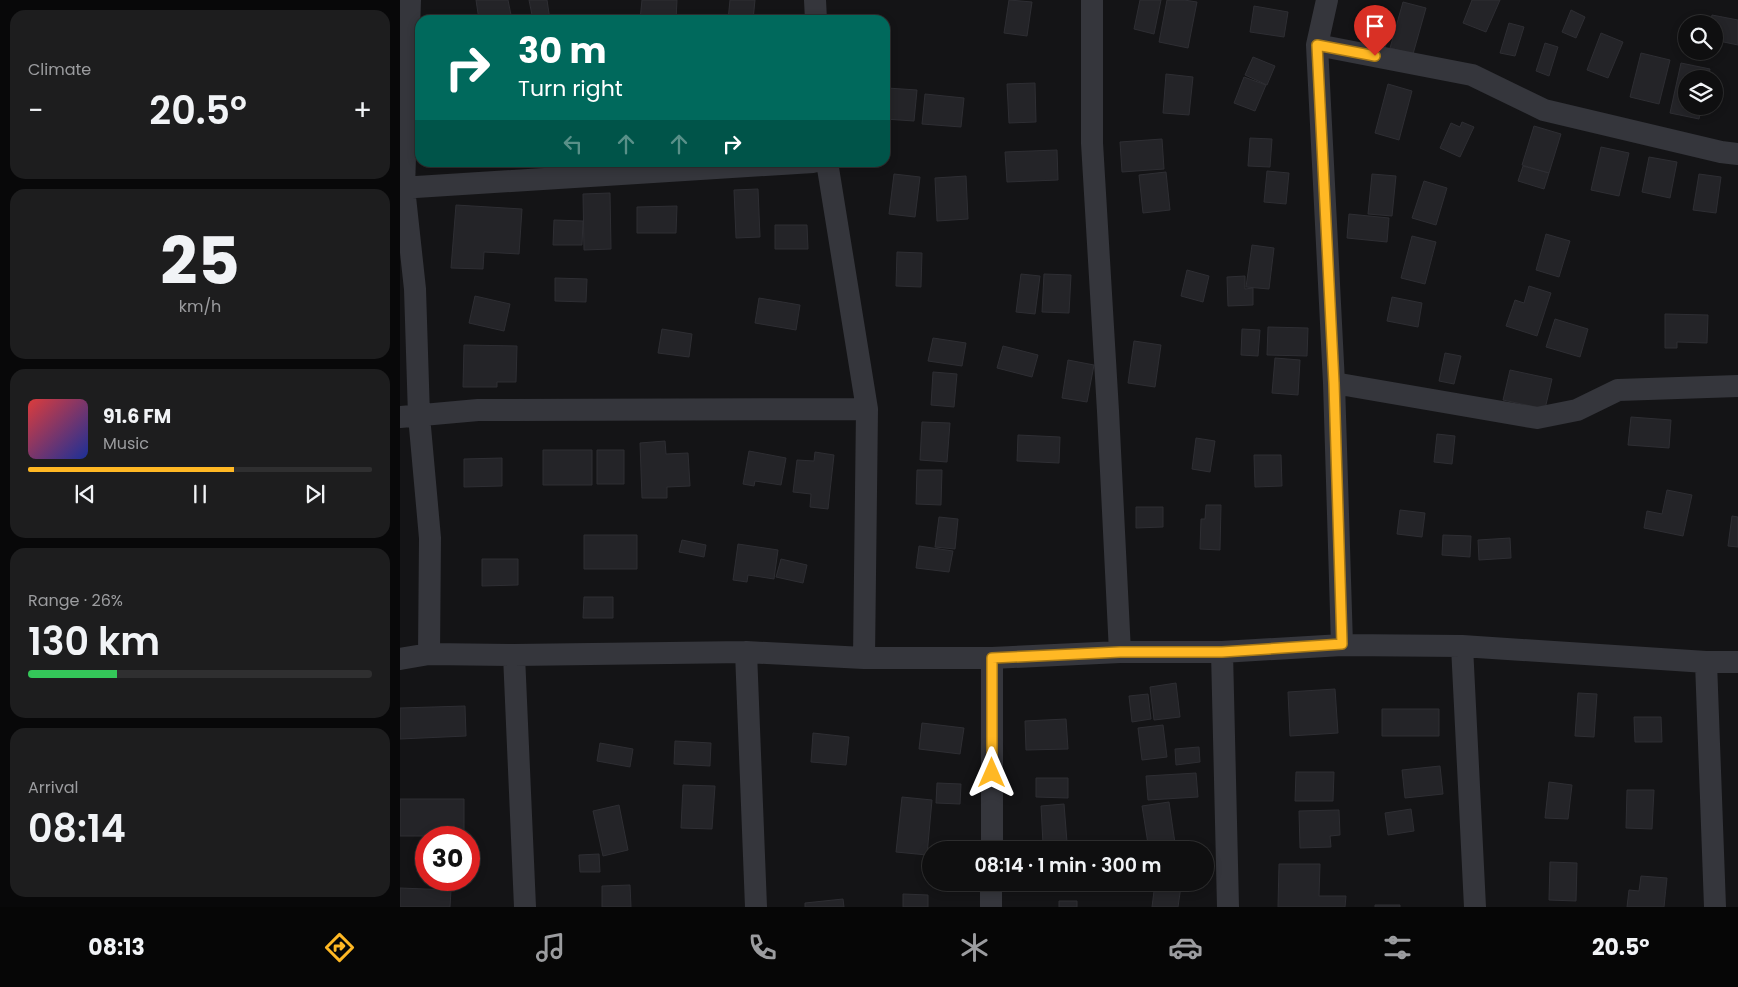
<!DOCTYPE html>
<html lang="en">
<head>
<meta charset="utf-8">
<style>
  body { margin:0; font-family:Poppins,sans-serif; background:#1d1d1e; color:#f1f3f6; height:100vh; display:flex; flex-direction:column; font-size:19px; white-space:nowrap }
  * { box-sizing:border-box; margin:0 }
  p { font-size:16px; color:#9b9c9f }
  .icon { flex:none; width:28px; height:28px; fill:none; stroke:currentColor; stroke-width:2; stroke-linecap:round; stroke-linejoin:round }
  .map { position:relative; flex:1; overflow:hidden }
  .panel { display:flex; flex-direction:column; gap:10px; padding:10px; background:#080809; width:400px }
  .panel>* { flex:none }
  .top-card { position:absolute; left:15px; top:15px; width:475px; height:152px; border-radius:15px; box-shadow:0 2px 8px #0003,0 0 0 1px #2f2f30; background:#00695c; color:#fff; overflow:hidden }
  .buttons { position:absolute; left:1278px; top:15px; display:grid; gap:10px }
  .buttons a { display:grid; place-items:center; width:45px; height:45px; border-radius:50%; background:#0f0f10; box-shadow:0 2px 8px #0003,0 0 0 1px #2f2f30; font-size:25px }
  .speed { position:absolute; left:15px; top:826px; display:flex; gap:10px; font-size:25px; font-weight:700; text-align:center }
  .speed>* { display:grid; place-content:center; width:65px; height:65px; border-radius:50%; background:#0f0f10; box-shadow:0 2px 8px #0003,0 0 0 1px #2f2f30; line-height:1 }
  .speed .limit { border:8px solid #d22; background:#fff; color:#111 }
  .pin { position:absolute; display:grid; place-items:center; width:42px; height:42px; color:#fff; margin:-51px -21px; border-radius:50% 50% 50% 0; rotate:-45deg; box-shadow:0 0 5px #0007 }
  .pin .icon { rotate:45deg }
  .me { position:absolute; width:55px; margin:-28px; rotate:0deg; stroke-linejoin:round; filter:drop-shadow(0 0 4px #0008) }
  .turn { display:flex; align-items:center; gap:18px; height:105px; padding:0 20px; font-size:22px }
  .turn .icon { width:65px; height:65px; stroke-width:2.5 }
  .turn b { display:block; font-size:35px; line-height:42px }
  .lanes { display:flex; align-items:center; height:48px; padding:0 20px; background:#0003; justify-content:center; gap:25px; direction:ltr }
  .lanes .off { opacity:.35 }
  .big { font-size:38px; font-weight:600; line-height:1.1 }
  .panel .widget { flex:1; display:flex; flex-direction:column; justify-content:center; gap:8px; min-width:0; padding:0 18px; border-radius:15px; background:#1d1d1e }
  .panel .dial { align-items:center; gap:0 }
  .dial b { font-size:65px; line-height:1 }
  .song { display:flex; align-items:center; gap:15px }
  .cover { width:60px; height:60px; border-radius:8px; background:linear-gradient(135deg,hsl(0 70% 55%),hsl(230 70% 35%)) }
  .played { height:5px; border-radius:2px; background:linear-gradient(90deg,#ffb824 60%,#2f2f30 60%) }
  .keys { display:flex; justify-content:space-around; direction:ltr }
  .heat { display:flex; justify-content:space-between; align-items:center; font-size:28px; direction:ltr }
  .charge { height:8px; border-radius:4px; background:linear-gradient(90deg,#34c759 26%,#2f2f30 0) }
  .trip { position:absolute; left:522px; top:841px; width:292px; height:50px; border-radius:25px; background:#0f0f10; box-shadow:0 2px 8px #0003,0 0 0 1px #2f2f30; font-weight:600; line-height:50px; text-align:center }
  .dock { display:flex; height:80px; justify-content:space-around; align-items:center; background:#060606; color:#9b9c9f }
  .dock .icon { width:35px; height:35px }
  .dock .active { color:#ffb824 }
  .dock b { font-size:22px; color:#f1f3f6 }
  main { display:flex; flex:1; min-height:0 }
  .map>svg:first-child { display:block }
  .building { fill:#242428; stroke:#2e2e33 }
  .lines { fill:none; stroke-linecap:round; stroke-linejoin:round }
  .minor { stroke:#35363c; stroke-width:22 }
  .route-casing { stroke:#a67817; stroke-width:12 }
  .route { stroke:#ffb824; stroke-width:9 }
</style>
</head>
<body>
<main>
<section class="panel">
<div class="widget"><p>Climate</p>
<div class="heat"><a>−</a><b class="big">20.5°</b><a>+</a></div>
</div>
<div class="widget dial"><b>25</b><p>km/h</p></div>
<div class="widget">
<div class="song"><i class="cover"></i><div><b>91.6 FM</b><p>Music</p></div></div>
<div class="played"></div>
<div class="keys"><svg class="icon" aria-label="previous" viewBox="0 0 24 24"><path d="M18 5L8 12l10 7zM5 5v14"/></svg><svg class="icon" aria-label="pause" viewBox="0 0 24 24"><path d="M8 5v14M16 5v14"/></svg><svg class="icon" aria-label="next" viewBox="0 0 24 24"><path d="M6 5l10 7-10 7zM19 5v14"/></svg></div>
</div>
<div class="widget"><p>Range · 26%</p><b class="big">130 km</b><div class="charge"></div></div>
<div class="widget"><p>Arrival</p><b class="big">08:14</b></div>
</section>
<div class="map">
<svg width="1338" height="907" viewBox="0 0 1338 907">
  <rect width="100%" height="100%" fill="#141416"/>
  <path class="building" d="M76 0H108L112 20H79Z
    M129 0H147L150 20H133Z
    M242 0H277L276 20H240Z
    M330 0H355L353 20H328Z
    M609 0 632 2 627 36 604 33Z
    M740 0H761L754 34 734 29Z
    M767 0H784L797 2 788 48 759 42Z
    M1072 0H1100L1086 32 1063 23Z
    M1003 2 1026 8 1013 54 990 48Z
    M854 6 888 12 884 37 850 32Z
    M1171 10 1185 17 1176 38 1162 32Z
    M1312 15 1338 20V45L1314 40V24H1310Z
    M1109 23 1124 27 1115 56 1100 53Z
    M969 30 989 37 983 52 964 45Z
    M1201 33 1223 42 1208 78 1187 70Z
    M1145 43 1158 47 1149 76 1136 71Z
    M1241 53 1270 60 1259 104 1230 97Z
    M853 57 875 66 867 85 845 75Z
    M1281 63 1310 69 1308 79H1286V106H1302L1299 119 1270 113Z
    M766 74 793 77 789 115 763 113Z
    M844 77 866 85 855 111 834 103Z
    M635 83 636 122 609 123 607 84Z
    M988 84 1012 91 999 140 975 133Z
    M487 88 517 90 514 121 485 119Z
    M525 94 564 98 561 127 522 124Z
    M1062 122 1074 127 1060 157 1040 148 1051 123 1060 127Z
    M1134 126 1161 134 1149 173 1122 165Z
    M850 138 872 139 870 167 848 166Z
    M762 139 764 169 722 172 720 142Z
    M1201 147 1229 153 1219 196 1191 190Z
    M657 150 658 180 607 182 605 152Z
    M1249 157 1277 162 1270 198 1242 192Z
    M1123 166 1149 173 1144 189 1118 181Z
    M867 171 889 173 886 204 864 202Z
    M766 172 770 210 743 213 739 175Z
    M494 174 520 177 515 217 489 214Z
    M972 174 996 176 992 216 968 214Z
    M1299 174 1321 177 1316 213 1293 210Z
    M566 176 568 219 537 221 535 178Z
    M1024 181 1047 188 1036 225 1012 218Z
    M358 189 360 237 336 238 334 190Z
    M210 193 211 249 184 250 183 194Z
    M56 205 122 209 119 254 84 252 83 269 51 268Z
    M277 206 276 233H237V207Z
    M949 214 989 218 987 242 947 238Z
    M154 220 183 221 182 245H153Z
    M375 225H407L408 249H375Z
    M1146 234 1170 241 1159 277 1136 270Z
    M1012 236 1036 242 1025 284 1001 278Z
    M852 245 874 248 869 289 846 287Z
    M497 252 522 253 521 287 496 286Z
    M787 270 809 276 803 302 781 296Z
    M621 274 640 276 635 314 616 312Z
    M644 274 671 275 669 313 642 312Z
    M845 276V289L853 288V305L828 306 827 277Z
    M155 278 187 279 186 302 155 301Z
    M1129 286 1151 293 1137 336 1106 326 1115 300 1124 303Z
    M75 296 110 304 104 331 69 323Z
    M992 297 1022 303 1018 327 987 321Z
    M359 298 400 305 396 330 355 323Z
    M1265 314 1308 315 1307 343 1277 342V348H1265Z
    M1155 319 1188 329 1180 357 1146 347Z
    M868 327 908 328 907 356 867 355Z
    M262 329 292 334 289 357 258 353Z
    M842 329 860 330 858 356 841 355Z
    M533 338 566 343 562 366 528 361Z
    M734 341 761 345 755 387 728 383Z
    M64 345 117 346 116 382H97V387H63Z
    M603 346 638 355 632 377 597 368Z
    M1045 353 1061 356 1054 384 1039 381Z
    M875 358 900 360 898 395 872 393Z
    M668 360 694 365 687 402 662 398Z
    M1110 370 1152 379 1145 409 1103 400Z
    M533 372 557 374 554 407 531 405Z
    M1231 417 1271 420 1269 448 1228 445Z
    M522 422 550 423 547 462 520 460Z
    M1037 434 1055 436 1052 464 1034 462Z
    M618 435 660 437 659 463 617 461Z
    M796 438 815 441 810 472 792 469Z
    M265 441 266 454 288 453 290 486 267 487V498H242L240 443Z
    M143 450H192V485H143Z
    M197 450H224V484H197Z
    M349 451 386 458 381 485 355 481 354 486 343 484Z
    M415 452 434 455 428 509 410 507 411 494 393 492 397 460 414 461Z
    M854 455H881L882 486 855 487Z
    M102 458V486L64 487V459Z
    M517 470H542L541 505 516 504Z
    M1267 490 1292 495 1283 536 1244 528 1247 511 1262 514Z
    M806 505H821L820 550 800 549 801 519H805Z
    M736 507H763V527L736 528Z
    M1000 510 1025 513 1022 537 997 534Z
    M1332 516 1338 517V547L1328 546Z
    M539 517 558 519 555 549 535 547Z
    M184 535H237V569H184Z
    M1043 535 1071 536 1070 557 1042 555Z
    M1110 538 1111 558 1079 560 1078 540Z
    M282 540 306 545 304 557 279 552Z
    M338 544 378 550 374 579 348 575 347 582 333 580Z
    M519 546 553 551 549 572 516 568Z
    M82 559H118V585L82 586Z
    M381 559 407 565 403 583 376 577Z
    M184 597H213V618H183Z
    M776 683 780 717 754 720 750 687Z
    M935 689 938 733 890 736 888 692Z
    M1178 693 1197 694 1194 737 1175 736Z
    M748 694 751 719 732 722 729 696Z
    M65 706 66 736 0 739V708Z
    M982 709H1039V736H982Z
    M1234 717H1261L1262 742H1235Z
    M666 719 668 749 626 750 625 721Z
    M522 723 564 728 560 754 519 749Z
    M763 725 767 757 742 760 738 728Z
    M413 733 449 737 446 765 411 762Z
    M275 741 311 743 310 766 274 764Z
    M200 743 233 749 230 767 197 761Z
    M799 747 800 762 776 765 775 749Z
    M1040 766 1043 794 1005 798 1002 770Z
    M896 772H934L933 801H895Z
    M796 773 798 797 748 800 746 776Z
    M636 778H668V798L636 797Z
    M1149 782 1172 785 1168 819 1145 818Z
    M537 783 561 784 560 804 536 803Z
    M283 785 315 786 312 829 281 828Z
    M1227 790H1254L1252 829 1226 828Z
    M502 797 532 800 527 855 496 852Z
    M0 799H64V836H0Z
    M769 802 776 850H749L742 806Z
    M664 804 667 842 643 844 641 806Z
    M219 805 228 850 203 856 193 811Z
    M1011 809 1014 831 988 835 985 813Z
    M939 810 940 835 930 836 931 847 900 848 899 811Z
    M199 854 200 872H180L179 855Z
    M1150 862 1177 863 1176 901 1149 900Z
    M879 864H920L919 896H946L945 907H878Z
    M1241 876 1267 878 1264 907H1227L1229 890 1239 891Z
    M755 883 781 886 778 907H752Z
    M230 885 231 907H202V886Z
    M0 888 51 890 50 907H0Z
    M503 894 528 895V907H503Z
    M443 899 444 907H405V903Z
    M659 901H677V907H659Z
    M975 905H1000V907H975Z"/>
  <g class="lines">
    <path class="minor" d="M10 0 4 188 15 289 19 416 30 538 29 654
      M415 0 416 20
      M692 0V143L708 411 720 652
      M927 0 917 45 934 383 942 645
      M917 45 1072 75 1144 110 1321 152 1338 154
      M427 162 467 409 464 658
      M0 188 413 162
      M934 383 1137 418 1177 410 1218 390 1338 386
      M0 417 78 410 467 409
      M1062 646 1075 907
      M346 652 356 907
      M822 652 828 907
      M114 655 125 907
      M0 659 29 654 114 655 346 652 464 658H592L720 652H822L942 645 1062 646 1306 662H1338
      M1306 662 1315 907
      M592 850V658
      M591 907V882"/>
  </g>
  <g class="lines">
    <defs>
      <path id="route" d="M592 773V658L720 652H822L942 644 934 383 917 45 975 56"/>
    </defs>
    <use href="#route" class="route-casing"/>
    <use href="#route" class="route"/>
  </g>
</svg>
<div class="buttons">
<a><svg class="icon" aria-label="search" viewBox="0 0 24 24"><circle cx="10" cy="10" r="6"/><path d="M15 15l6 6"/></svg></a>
<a><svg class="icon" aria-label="layers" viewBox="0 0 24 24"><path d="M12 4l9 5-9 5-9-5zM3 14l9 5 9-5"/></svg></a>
</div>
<div class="speed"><div class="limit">30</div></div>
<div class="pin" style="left:975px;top:56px;background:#d93025"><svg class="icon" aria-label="arrive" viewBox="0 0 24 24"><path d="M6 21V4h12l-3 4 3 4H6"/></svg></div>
<svg class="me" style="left:592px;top:773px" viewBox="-20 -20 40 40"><path d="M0-17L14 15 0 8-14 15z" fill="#ffb824" stroke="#fff" stroke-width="4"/></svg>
<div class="trip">08:14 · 1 min · 300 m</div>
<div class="top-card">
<div class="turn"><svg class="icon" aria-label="right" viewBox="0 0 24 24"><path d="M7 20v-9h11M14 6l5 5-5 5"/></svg><div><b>30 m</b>Turn right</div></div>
<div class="lanes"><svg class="icon off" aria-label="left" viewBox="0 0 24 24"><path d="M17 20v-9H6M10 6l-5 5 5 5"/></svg><svg class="icon off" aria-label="ahead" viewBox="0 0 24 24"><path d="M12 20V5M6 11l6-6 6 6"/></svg><svg class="icon off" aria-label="ahead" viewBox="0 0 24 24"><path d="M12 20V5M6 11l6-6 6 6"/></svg><svg class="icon" aria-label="right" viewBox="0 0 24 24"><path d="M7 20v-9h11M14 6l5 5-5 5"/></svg></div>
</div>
</div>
</main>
<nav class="dock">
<b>08:13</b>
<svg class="icon active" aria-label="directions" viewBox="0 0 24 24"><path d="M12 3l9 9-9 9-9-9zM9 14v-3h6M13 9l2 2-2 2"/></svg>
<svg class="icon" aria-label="music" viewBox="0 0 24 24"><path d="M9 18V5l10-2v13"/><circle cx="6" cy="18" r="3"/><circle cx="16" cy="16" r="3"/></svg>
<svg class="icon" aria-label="phone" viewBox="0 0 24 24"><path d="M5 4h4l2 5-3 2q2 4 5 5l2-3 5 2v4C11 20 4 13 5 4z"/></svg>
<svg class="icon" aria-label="climate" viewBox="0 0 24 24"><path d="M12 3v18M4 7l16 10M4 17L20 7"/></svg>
<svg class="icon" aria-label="car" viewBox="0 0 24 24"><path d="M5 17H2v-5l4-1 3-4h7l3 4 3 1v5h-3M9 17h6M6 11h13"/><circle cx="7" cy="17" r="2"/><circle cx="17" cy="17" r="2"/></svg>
<svg class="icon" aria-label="filters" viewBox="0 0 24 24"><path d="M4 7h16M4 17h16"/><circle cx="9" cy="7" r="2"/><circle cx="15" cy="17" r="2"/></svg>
<b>20.5°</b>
</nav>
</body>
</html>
